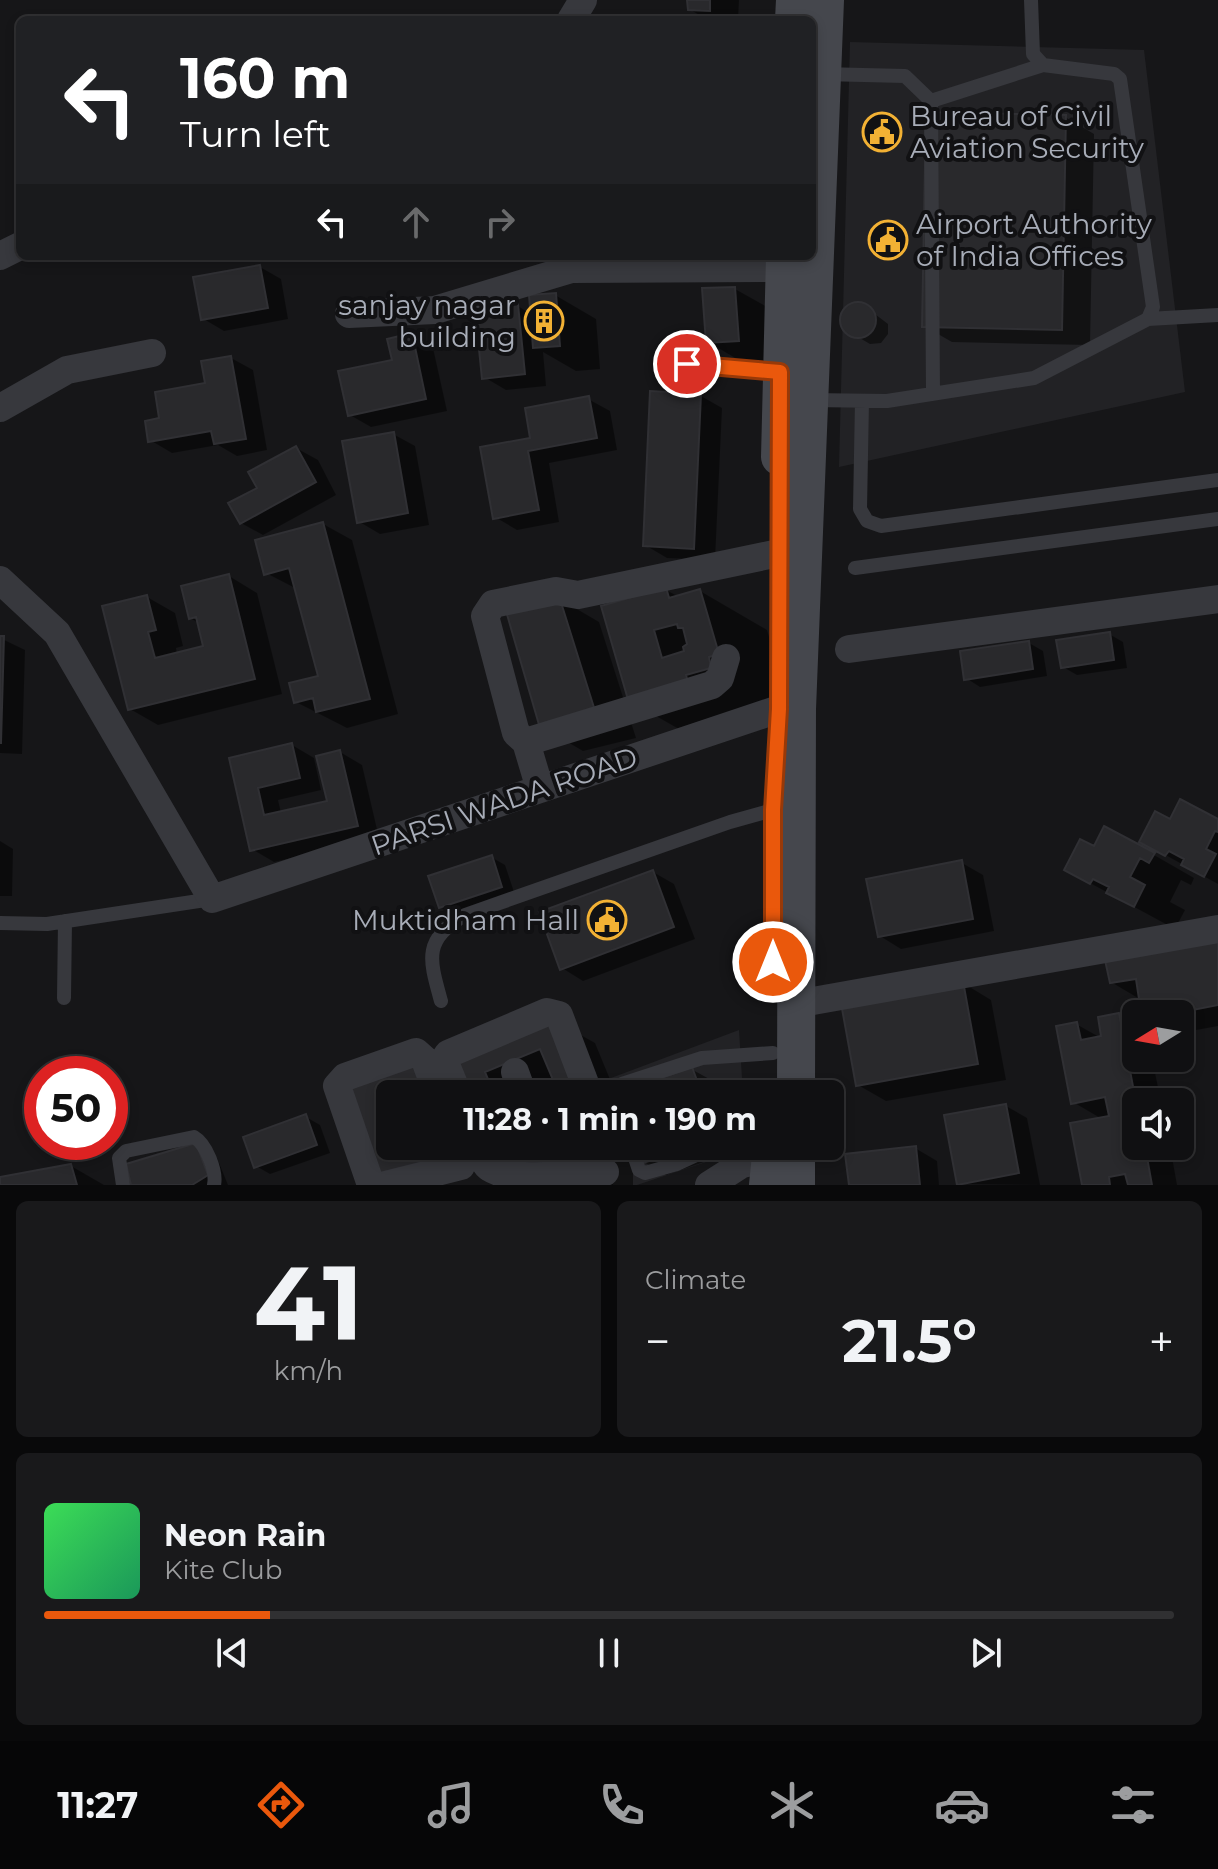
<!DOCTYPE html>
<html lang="en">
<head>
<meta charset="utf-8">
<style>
  body { margin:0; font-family:Montserrat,sans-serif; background:#19191b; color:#f1f3f6; height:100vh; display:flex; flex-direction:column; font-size:30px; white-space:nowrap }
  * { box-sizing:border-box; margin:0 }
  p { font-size:26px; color:#9c9d9f }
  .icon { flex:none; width:44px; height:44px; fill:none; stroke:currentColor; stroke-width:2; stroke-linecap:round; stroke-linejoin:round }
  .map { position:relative; height:1185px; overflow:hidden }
  .drawer { display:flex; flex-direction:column; gap:16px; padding:16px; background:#09090a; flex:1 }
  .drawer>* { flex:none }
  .banner { position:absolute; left:16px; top:16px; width:800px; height:244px; border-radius:12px; box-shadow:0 4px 12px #0003,0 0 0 2px #303032; background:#202124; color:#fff; overflow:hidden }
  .needle { width:52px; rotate:259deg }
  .controls { position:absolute; left:1122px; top:1000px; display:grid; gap:16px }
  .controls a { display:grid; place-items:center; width:72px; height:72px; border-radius:12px; background:#101012; box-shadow:0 4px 12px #0003,0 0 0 2px #303032; font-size:40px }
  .speed { position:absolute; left:24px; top:1056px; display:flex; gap:16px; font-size:40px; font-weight:700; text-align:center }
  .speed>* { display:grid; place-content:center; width:104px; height:104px; border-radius:50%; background:#101012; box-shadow:0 4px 12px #0003,0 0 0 2px #303032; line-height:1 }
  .speed .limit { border:12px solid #d22; background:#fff; color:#111 }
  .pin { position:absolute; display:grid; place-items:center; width:68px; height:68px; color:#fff; margin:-34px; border:4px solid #fff; border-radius:50%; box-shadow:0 2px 8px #0007 }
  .me { position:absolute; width:88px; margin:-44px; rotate:0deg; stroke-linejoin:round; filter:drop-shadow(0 0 6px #0008) }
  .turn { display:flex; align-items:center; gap:28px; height:168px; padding:0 32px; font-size:36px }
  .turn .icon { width:104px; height:104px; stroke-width:2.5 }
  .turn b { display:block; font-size:56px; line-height:68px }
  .lanes { display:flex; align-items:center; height:76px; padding:0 32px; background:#0003; justify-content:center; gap:40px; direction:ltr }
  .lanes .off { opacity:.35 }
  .big { font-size:60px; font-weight:700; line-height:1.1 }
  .drawer .card { flex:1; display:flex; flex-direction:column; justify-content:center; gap:12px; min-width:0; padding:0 28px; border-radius:12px; background:#19191b }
  .drawer .dial { align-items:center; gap:0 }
  .dial b { font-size:104px; line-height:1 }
  .song { display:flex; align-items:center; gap:24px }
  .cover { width:96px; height:96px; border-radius:12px; background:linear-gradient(135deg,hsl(130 70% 55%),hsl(150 70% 35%)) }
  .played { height:8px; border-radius:4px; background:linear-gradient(90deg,#ea580c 20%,#303032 20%) }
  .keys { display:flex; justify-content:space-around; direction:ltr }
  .heat { display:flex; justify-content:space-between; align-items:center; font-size:44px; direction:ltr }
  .drawer .tiles { flex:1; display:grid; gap:16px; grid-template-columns:1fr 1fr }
  .card:last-child { grid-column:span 2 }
  .trip { position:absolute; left:376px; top:1080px; width:468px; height:80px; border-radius:12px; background:#101012; box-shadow:0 4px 12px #0003,0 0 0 2px #303032; font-weight:700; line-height:80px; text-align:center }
  .menu { display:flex; height:128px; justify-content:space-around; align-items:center; background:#060607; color:#9c9d9f }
  .menu .icon { width:56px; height:56px }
  .menu .current { color:#ea580c }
  .menu b { font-size:36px; color:#f1f3f6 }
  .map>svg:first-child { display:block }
  .built { fill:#222225 }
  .shadow { fill:#0007 }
  .building { fill:#29292c; stroke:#303034; stroke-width:2; fill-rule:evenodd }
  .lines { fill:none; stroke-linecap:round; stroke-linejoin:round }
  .lane { stroke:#37383d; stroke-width:14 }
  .street { stroke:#37383d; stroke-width:28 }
  .secondary { stroke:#45474d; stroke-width:38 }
  .route-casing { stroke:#983908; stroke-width:20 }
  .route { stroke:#ea580c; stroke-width:14 }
  .labels { text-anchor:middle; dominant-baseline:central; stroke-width:8; stroke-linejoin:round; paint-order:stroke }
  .poi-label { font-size:28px; fill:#a8adb8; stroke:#111113; text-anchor:start }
  .street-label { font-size:28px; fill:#a8adb8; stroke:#111113 }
</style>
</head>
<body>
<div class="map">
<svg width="1218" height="1185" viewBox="0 0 1218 1185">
  <rect width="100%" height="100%" fill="#161618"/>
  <path class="built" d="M850 42 1144 50 1185 392 839 467Z
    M739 1030 743 1094H597L595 1084Z
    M606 1146H745V1149L637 1185H613Z"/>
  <path class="shadow" d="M688 0H739L738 20H708L689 9Z
    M1065 117 1094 134 1090 345 952 342 924 326Z
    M260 267 281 279 288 319 224 331 202 318Z
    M735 289 776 312 779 364 749 366 708 342Z
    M555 295 596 319 600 369 576 371 543 352 546 386 506 390 484 377 518 306 532 315Z
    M853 305H863L888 324V334L881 343 870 344 846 330 843 315Z
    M412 335 433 348 447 411 371 427 350 415Z
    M231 358 253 370 267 450 237 456 218 445 172 453 150 440 162 420 208 384Z
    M701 396 722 408 715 560 667 558 645 545Z
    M588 399 610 411 617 450 549 463 559 522 517 530 495 517 533 440Z
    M393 434 415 446 429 525 380 534 358 521Z
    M296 448 318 460 336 495 263 535 241 523 260 489Z
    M323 524 352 540 398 714 347 728 296 702 320 677 297 589 266 573Z
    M229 576 257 593 282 694 158 725 130 709 147 597 175 613 183 646 176 648 177 654 205 647 199 623 190 618Z
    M666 590 679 597 700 591 767 630 785 692 775 696 778 706 698 740 630 701Z
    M558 598 599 622 636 738 583 751 542 727Z
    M1109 634 1123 642 1127 668 1077 675 1063 667Z
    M0 638 25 650 22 754 0 753Z
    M1029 643 1043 651 1047 676 980 687 966 678Z
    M292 745 314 758 321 790 278 800 281 813 329 802 340 752 362 765 379 838 274 862 252 849 232 759Z
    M1171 821H1218V884L1142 842Z
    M0 841 13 849 12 896H0Z
    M1154 855 1194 878 1191 885 1181 880 1170 902 1185 910 1175 929 1066 870Z
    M491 857 505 865 515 895 454 915 440 907Z
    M962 863 983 875 994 931 901 949 880 936Z
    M653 872 674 884 695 939 583 981 562 968Z
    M1218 941V1026L1180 1033V1014H1136V1058H1152L1161 1102H1136V1146H1170L1177 1185H1084L1102 1119 1073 1102 1076 1024 1101 1038 1119 1015 1132 1023 1129 1003 1143 1001 1111 982Z
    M963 983 991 1000 1006 1080 886 1101 858 1085Z
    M554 1020 595 1043 616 1094H561L556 1082 527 1094H464L452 1062Z
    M691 1069 713 1081 718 1094H624Z
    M350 1091 390 1094V1146H467L476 1170 384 1185Z
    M1006 1106 1027 1118 1040 1185 959 1184Z
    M306 1117 320 1125 330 1153 270 1174 256 1166Z
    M195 1146 217 1158 228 1185H133Z
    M485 1146H611L633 1158V1185H539Z
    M639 1146H738L739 1150 666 1175 644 1162Z
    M915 1148 937 1161 939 1185H851Z
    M71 1166 104 1185H0V1179Z"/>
  <path class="building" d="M687 0H710V11L688 10Z
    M926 112 1066 115 1062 330 922 327Z
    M260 265 268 308 201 320 193 277Z
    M735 287 739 341 706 343 702 288Z
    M556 293 560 346 533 348 529 295Z
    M840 320a18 18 0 1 1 36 0a18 18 0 1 1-36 0Z
    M518 304 525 374 482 379 475 309Z
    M412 333 426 399 348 416 338 371 392 360 387 339Z
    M231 356 246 439 214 444 211 431 148 442 145 421 159 418 155 392 205 383 201 361Z
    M650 391 701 394 694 549 643 546Z
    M589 396 597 438 528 451 539 510 493 519 480 447 530 438 525 408Z
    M394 432 408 513 357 523 342 441Z
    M296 446 316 482 240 524 228 503 257 488 248 472Z
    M323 522 370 699 316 712 313 698 294 703 289 683 318 676 289 568 264 575 255 540Z
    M229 574 255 679 128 710 102 606 147 595 156 630 148 632 155 658 203 646 196 617 189 619 181 586Z
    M666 587 669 598 700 589 719 654 709 657 711 668 686 675 689 686 629 703 601 606ZM677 624 678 628H683L687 644 683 647 684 651 662 658 654 630Z
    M559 596 596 714 540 728 506 611Z
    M1110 632 1114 660 1061 668 1056 640Z
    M0 636H4L1 743H0Z
    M1029 641 1033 669 964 680 960 651Z
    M292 743 300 778 258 788 264 815 327 801 316 756 340 750 358 826 250 851 229 758Z
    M1180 799 1218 819V832L1215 831 1206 849 1216 854 1204 877 1181 865 1184 859 1169 851 1165 856 1139 842 1155 811 1170 819Z
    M1104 826 1155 853 1149 863 1140 858 1130 877 1145 885 1134 907 1106 893 1109 887 1093 879 1090 884 1064 870 1080 839 1094 846Z
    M492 855 502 887 439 908 428 876Z
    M962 860 973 919 878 937 866 879Z
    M653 870 674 927 560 970 539 912Z
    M1218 939V1005L1172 1014H1136V1021L1130 1022 1127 1002 1139 999 1136 979 1110 983 1105 960Z
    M963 981 978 1064 856 1086 841 1003Z
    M1119 1013 1136 1102V1146H1145L1152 1185H1128L1125 1174 1109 1177 1110 1185H1082L1070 1123 1109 1116 1105 1097 1071 1104 1056 1026 1077 1022 1081 1040 1101 1036 1098 1017Z
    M554 1018 583 1088 559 1094 540 1049 485 1072 494 1094H462L449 1061Z
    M418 1058 432 1094H390V1100L384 1102 390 1117V1146H451L455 1158 375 1182 348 1090Z
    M692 1067 702 1094H622L621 1092Z
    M1006 1104 1019 1173 957 1185 944 1115Z
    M306 1114 317 1145 254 1168 243 1137Z
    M196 1143 208 1175 192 1185H131L126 1164Z
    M483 1146H593V1168H517V1153L490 1166Z
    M637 1146H694L643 1163Z
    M916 1146 920 1185H849L845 1154Z
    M71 1164 77 1185H0V1177Z"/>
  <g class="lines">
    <path class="lane" d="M822 74 905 76 931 101
      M1148 319 1218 315
      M660 361 779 372
      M933 393 931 101 1043 65
      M809 400 887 401 1034 378 1148 319 1153 307 1120 79 1114 74 1043 65 1033 54 1031 0
      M862 401 860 509 867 521 881 526 1218 480
      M855 568 1218 519
      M0 923 47 924 212 899
      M64 998 65 921
      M441 1001C429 958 423 940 465 915L730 822 773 810 795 812
      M616 1094 622 1084 702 1058 773 1053
      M631 1146 639 1170 645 1173 677 1164 716 1146
      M123 1185 119 1158 126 1151 194 1137C206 1144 217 1171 214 1185"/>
    <path class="street" d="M571 20 583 0
      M0 256 20 246
      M349 314 435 310 571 269 784 268
      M0 408 67 370 152 353
      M0 580 57 633 212 899 779 709H797
      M849 649 1218 599
      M526 742 516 733 485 616 493 604 556 591 578 595 779 553
      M540 789 526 742 712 685 720 678 726 658
      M796 1004 1218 929
      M515 1072 523 1094
      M458 1094 444 1060 448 1054 547 1012 559 1015 589 1094
      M478 1146C481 1153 483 1164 490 1168 512 1183 578 1173 605 1172
      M371 1185 337 1086 345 1077 416 1052 425 1060 437 1093
      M385 1185 461 1166
      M709 1185 742 1164 771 1158"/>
    <path class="secondary" d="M794 20 795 0
      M780 457 785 256
      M796 1094 797 709 825 0
      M796 1146V1185
      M768 1185 772 1146"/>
  </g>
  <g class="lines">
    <defs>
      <path id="route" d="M687 364 780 372 779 709 773 810V962"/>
    </defs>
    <use href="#route" class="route-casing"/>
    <use href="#route" class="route"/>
  </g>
  <defs>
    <symbol id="civic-ring" viewBox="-11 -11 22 22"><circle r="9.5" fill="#111113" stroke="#f2b134" stroke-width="1.5"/><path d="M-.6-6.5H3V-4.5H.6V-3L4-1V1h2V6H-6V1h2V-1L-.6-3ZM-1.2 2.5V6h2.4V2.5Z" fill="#f2b134"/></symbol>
    <symbol id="building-ring" viewBox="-11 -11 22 22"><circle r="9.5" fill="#111113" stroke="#f2b134" stroke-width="1.5"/><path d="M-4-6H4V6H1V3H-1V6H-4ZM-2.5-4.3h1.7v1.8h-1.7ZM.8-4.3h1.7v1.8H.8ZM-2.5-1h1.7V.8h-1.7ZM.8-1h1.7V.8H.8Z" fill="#f2b134"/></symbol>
  </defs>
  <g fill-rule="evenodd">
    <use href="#civic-ring" x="860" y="110" width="44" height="44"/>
    <use href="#civic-ring" x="866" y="218" width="44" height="44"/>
    <use href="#building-ring" x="522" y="299" width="44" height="44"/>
    <use href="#civic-ring" x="585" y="898" width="44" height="44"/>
  </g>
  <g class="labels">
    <g class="poi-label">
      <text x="910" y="116">Bureau of Civil<tspan x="910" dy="32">Aviation Security</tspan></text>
      <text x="916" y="224">Airport Authority<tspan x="916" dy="32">of India Offices</tspan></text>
      <text x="516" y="305" text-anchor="end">sanjay nagar<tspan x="516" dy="32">building</tspan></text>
      <text x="579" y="920" text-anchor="end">Muktidham Hall</text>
    </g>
    <g class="street-label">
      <text transform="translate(504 801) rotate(-19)">PARSI WADA ROAD</text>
    </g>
  </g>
</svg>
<div class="controls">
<a><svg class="needle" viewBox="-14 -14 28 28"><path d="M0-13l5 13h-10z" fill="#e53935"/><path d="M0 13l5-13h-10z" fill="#9c9d9f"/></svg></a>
<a><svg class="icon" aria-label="sound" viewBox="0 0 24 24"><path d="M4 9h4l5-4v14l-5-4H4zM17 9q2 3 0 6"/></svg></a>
</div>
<div class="speed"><div class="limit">50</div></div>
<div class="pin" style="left:687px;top:364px;background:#d93025"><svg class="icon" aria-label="arrive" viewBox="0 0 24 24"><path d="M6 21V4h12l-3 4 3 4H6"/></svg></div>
<svg class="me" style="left:773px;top:962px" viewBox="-20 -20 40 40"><circle r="17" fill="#ea580c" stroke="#fff" stroke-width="3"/><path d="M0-11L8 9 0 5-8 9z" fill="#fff"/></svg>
<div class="trip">11:28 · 1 min · 190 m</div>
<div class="banner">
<div class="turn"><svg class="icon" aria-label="left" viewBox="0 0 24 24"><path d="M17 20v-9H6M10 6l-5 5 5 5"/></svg><div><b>160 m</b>Turn left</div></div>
<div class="lanes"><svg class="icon" aria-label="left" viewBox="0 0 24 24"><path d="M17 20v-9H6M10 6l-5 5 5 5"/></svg><svg class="icon off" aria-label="ahead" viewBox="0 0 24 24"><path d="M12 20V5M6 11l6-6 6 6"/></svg><svg class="icon off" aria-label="right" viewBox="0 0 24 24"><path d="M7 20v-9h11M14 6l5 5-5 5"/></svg></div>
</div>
</div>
<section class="drawer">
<div class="tiles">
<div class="card dial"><b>41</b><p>km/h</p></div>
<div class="card"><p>Climate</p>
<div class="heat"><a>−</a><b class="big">21.5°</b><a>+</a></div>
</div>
<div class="card">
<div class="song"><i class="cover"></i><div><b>Neon Rain</b><p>Kite Club</p></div></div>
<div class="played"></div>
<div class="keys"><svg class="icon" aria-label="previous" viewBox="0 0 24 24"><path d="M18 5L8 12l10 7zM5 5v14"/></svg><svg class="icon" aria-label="pause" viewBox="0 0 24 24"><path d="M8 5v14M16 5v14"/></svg><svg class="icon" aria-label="next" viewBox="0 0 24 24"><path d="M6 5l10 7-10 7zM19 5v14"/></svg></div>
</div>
</div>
</section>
<nav class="menu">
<b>11:27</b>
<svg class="icon current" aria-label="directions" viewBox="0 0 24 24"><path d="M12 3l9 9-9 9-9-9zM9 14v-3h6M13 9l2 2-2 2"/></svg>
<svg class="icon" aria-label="music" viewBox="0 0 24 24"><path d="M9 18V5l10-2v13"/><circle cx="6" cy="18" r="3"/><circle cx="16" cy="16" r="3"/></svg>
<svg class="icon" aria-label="phone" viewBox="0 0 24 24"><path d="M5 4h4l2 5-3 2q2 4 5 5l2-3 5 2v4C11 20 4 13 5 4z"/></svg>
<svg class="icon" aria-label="climate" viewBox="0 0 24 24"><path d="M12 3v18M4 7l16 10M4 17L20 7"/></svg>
<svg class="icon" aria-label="car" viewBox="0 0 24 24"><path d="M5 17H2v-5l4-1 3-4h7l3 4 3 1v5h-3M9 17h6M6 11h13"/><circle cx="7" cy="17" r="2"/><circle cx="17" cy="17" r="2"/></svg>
<svg class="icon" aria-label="filters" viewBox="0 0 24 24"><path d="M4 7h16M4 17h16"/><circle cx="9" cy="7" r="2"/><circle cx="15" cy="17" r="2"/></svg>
</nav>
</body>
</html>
